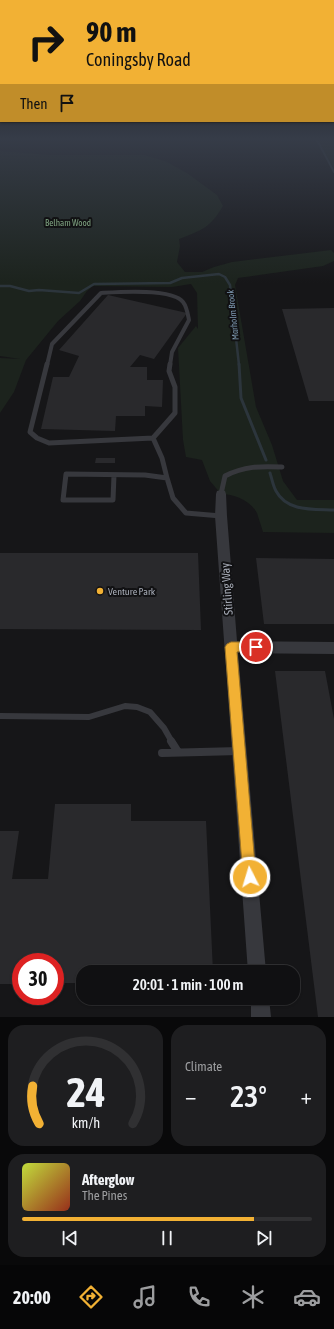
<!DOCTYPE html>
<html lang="en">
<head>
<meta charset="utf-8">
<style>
  body { margin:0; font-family:"Asap Condensed",sans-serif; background:#1e1e20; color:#f1f3f6; height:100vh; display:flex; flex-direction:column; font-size:15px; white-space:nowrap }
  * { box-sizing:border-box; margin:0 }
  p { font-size:13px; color:#9c9d9f }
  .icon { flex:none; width:22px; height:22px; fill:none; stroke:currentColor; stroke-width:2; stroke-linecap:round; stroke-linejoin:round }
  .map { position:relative; height:1017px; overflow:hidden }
  .sheet { display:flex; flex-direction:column; gap:8px; padding:8px; background:#09090a; flex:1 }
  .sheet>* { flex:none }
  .hud { position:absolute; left:0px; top:0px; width:334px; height:122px; box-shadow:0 1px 3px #0004,0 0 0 1px #303032; background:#f2b134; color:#111; overflow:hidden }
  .speed { position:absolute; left:12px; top:953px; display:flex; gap:8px; font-size:20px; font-weight:700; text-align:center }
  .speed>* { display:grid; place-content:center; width:52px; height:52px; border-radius:50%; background:#101012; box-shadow:0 1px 3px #0004,0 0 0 1px #303032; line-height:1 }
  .speed .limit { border:6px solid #d22; background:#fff; color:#111 }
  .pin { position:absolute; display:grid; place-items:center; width:34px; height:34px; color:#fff; margin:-17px; border:2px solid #fff; border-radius:50%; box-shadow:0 1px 4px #0007 }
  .me { position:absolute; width:44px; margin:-22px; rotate:355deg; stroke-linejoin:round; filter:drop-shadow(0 0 3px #0008) }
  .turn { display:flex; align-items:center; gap:14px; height:84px; padding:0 20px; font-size:18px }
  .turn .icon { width:52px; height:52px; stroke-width:2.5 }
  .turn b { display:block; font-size:28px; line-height:34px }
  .then { display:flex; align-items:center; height:38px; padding:0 20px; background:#0003; gap:8px; font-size:15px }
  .big { font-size:30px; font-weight:600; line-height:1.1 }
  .sheet .widget { flex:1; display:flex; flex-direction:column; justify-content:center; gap:6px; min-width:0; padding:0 14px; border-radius:16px; background:#1e1e20 }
  .sheet .dial { align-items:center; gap:0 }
  .dial svg { height:104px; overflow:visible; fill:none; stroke:#303032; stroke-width:7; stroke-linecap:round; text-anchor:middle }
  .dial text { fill:#f1f3f6; stroke:none }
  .song { display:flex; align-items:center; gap:12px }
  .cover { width:48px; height:48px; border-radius:6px; background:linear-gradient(135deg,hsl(70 70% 55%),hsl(10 70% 35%)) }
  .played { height:4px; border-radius:2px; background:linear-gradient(90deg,#f2b134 80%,#303032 80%) }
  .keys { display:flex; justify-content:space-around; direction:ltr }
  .heat { display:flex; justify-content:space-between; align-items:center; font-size:22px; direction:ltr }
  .sheet .tiles { flex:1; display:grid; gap:8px; grid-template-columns:1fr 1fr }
  .widget:last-child { grid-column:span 2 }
  .trip { position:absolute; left:76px; top:965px; width:224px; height:40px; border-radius:16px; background:#101012; box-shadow:0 1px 3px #0004,0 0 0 1px #303032; font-weight:600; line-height:40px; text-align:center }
  .dock { display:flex; height:64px; justify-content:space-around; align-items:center; background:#060607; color:#9c9d9f }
  .dock .icon { width:28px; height:28px }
  .dock .on { color:#f2b134 }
  .dock b { font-size:18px; color:#f1f3f6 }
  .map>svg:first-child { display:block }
  .green { fill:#1c231d }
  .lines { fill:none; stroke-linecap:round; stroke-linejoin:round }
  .stream-far2 { stroke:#2c353c; stroke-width:2 }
  .stream-far1 { stroke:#2c353c; stroke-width:2.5 }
  .stream { stroke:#2c353c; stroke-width:3 }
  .building { fill:#29292c }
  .service-far3 { stroke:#37383d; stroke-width:4 }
  .service-far2 { stroke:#37383d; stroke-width:5 }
  .service-far1 { stroke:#37383d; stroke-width:6 }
  .service { stroke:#37383d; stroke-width:8 }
  .minor { fill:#37383d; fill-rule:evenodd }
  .route { fill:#f2b134; stroke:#9d7322 }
  .poi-dot { fill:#f2b134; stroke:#111113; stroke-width:1.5 }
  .labels { text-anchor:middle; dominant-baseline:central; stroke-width:4; stroke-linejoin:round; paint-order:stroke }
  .far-park-label { font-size:9px; fill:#7fa381; stroke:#111113 }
  .far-water-label { font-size:9px; font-style:italic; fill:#7f9bb3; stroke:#111113 }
  .poi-label { font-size:10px; fill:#a8adb8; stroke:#111113; text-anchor:start }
  .near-street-label { font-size:12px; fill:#a8adb8; stroke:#111113 }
</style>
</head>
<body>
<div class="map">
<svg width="334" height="1017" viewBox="0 0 334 1017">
  <rect width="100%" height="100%" fill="#161618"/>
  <path class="green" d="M318 140H334V169Z
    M0 151 50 155H144L165 161 187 173 217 195 223 206C210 228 202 230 179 239L180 246 177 262 185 272H202L214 267 232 262 331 250 334 253V261L323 266 238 278 235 285 256 407 272 445 283 481 297 500H334V533L263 532C261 526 259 519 257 513 250 500 234 494 221 494L210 481 202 460 186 457 183 440 178 348 196 326 198 329 197 293 191 284 172 287 93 286 87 291 80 301 58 321 26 360 14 392 0 413V358L20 359 0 356Z"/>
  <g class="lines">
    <path class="stream-far2" d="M317 140 334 172"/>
    <path class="stream-far1" d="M0 286H10L29 291 39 290 79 293 94 284 170 283 182 278 219 274 225 277 230 285 239 365"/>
    <path class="stream" d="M239 364 241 398 266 460
      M270 473C272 479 273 486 276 491 287 512 314 509 334 510"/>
  </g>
  <path class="building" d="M108 295 187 313 154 359 140 355 130 367H147V380H163L162 407 145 406V416H116L115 431 41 429 53 377H69L79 356 59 350Z
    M334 308V401H309L282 309Z
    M96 458H115V463H95Z
    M0 553H198L201 630 0 629Z
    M256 558 334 559V624H264Z
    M275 671H325L334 719V1017H318Z
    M55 804H131V821H206L213 972H83V983H55V962H21V984H0V831H19L12 879H48Z"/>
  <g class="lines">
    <path class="service-far3" d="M47 365 52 344 101 293C118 292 172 288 183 302 187 307 188 315 189 320L172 352 170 365"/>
    <path class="service-far2" d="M47 364 30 432 37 438 49 443 153 438
      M153 438 162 458 167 478
      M153 438 175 413V387L169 371 170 364
      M114 475 113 500H63L66 474 145 475 167 478 173 498 186 513 221 516
      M221 494 225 476C244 466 261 466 282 467"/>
    <path class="service-far1" d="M0 716 89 717 125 706 137 707 150 712 164 728 172 742"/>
    <path class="service" d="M171 741 178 752
      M162 753 239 751"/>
    <path class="minor" d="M221 490 225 491 226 494 227 516 237 641 334 642V654L238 653 266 972H248L215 516 216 494 217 491Z
      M251 998H269L271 1017H251Z"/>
  </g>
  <linearGradient id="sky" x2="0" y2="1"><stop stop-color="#0c0c0d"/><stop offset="0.49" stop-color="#363c48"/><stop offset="1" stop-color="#363c48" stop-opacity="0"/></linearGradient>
  <rect width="334" height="283" fill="url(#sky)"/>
  <path class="route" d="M231 642H256L259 643 261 647 259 650 237 652 256 877 254 882 250 884 245 882 243 877 225 647 227 644Z"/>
  <circle class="poi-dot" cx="100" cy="591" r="4"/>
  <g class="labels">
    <g class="far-park-label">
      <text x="68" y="223">Belham Wood</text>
    </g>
    <g class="far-water-label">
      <text transform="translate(233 315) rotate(-96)">Marholm Brook</text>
    </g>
    <g class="poi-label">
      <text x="108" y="591">Venture Park</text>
    </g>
    <g class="near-street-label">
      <text transform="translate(227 589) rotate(-94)">Stirling Way</text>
    </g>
  </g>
</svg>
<div class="speed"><div class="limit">30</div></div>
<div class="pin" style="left:256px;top:647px;background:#d93025"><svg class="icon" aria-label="arrive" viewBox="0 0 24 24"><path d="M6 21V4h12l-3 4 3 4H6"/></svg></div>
<svg class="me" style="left:250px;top:877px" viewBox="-20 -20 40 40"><circle r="17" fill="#f2b134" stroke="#fff" stroke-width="3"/><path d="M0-11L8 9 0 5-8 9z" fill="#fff"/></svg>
<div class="trip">20:01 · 1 min · 100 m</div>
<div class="hud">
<div class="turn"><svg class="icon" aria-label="right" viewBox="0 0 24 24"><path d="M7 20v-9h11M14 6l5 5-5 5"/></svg><div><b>90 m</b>Coningsby Road</div></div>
<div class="then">Then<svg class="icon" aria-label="arrive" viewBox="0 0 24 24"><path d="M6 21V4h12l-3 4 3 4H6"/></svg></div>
</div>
</div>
<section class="sheet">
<div class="tiles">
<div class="widget dial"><svg viewBox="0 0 100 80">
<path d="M14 69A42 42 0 1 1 86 69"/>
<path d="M14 69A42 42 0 0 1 9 40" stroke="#f2b134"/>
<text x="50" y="56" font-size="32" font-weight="700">24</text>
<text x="50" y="72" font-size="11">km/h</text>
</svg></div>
<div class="widget"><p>Climate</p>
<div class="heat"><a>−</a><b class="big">23°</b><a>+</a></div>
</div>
<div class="widget">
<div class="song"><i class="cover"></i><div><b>Afterglow</b><p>The Pines</p></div></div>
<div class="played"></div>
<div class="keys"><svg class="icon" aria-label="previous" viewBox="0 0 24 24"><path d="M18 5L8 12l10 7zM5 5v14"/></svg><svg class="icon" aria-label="pause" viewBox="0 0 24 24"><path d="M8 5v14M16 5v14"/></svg><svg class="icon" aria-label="next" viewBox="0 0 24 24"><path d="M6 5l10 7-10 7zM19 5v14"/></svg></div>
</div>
</div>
</section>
<nav class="dock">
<b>20:00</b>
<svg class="icon on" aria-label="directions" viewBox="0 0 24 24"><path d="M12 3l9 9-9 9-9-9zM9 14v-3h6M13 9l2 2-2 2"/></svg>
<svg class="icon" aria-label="music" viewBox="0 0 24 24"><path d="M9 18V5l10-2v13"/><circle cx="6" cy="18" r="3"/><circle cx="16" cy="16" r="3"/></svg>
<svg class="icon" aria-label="phone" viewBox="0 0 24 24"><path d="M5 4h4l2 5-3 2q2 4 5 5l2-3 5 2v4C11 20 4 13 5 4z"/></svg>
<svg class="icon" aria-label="climate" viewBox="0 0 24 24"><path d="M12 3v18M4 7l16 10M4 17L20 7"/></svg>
<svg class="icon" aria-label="car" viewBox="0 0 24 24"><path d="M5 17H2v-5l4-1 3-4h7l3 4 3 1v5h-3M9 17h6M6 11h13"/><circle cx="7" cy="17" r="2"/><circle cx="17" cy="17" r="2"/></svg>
</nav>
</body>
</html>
